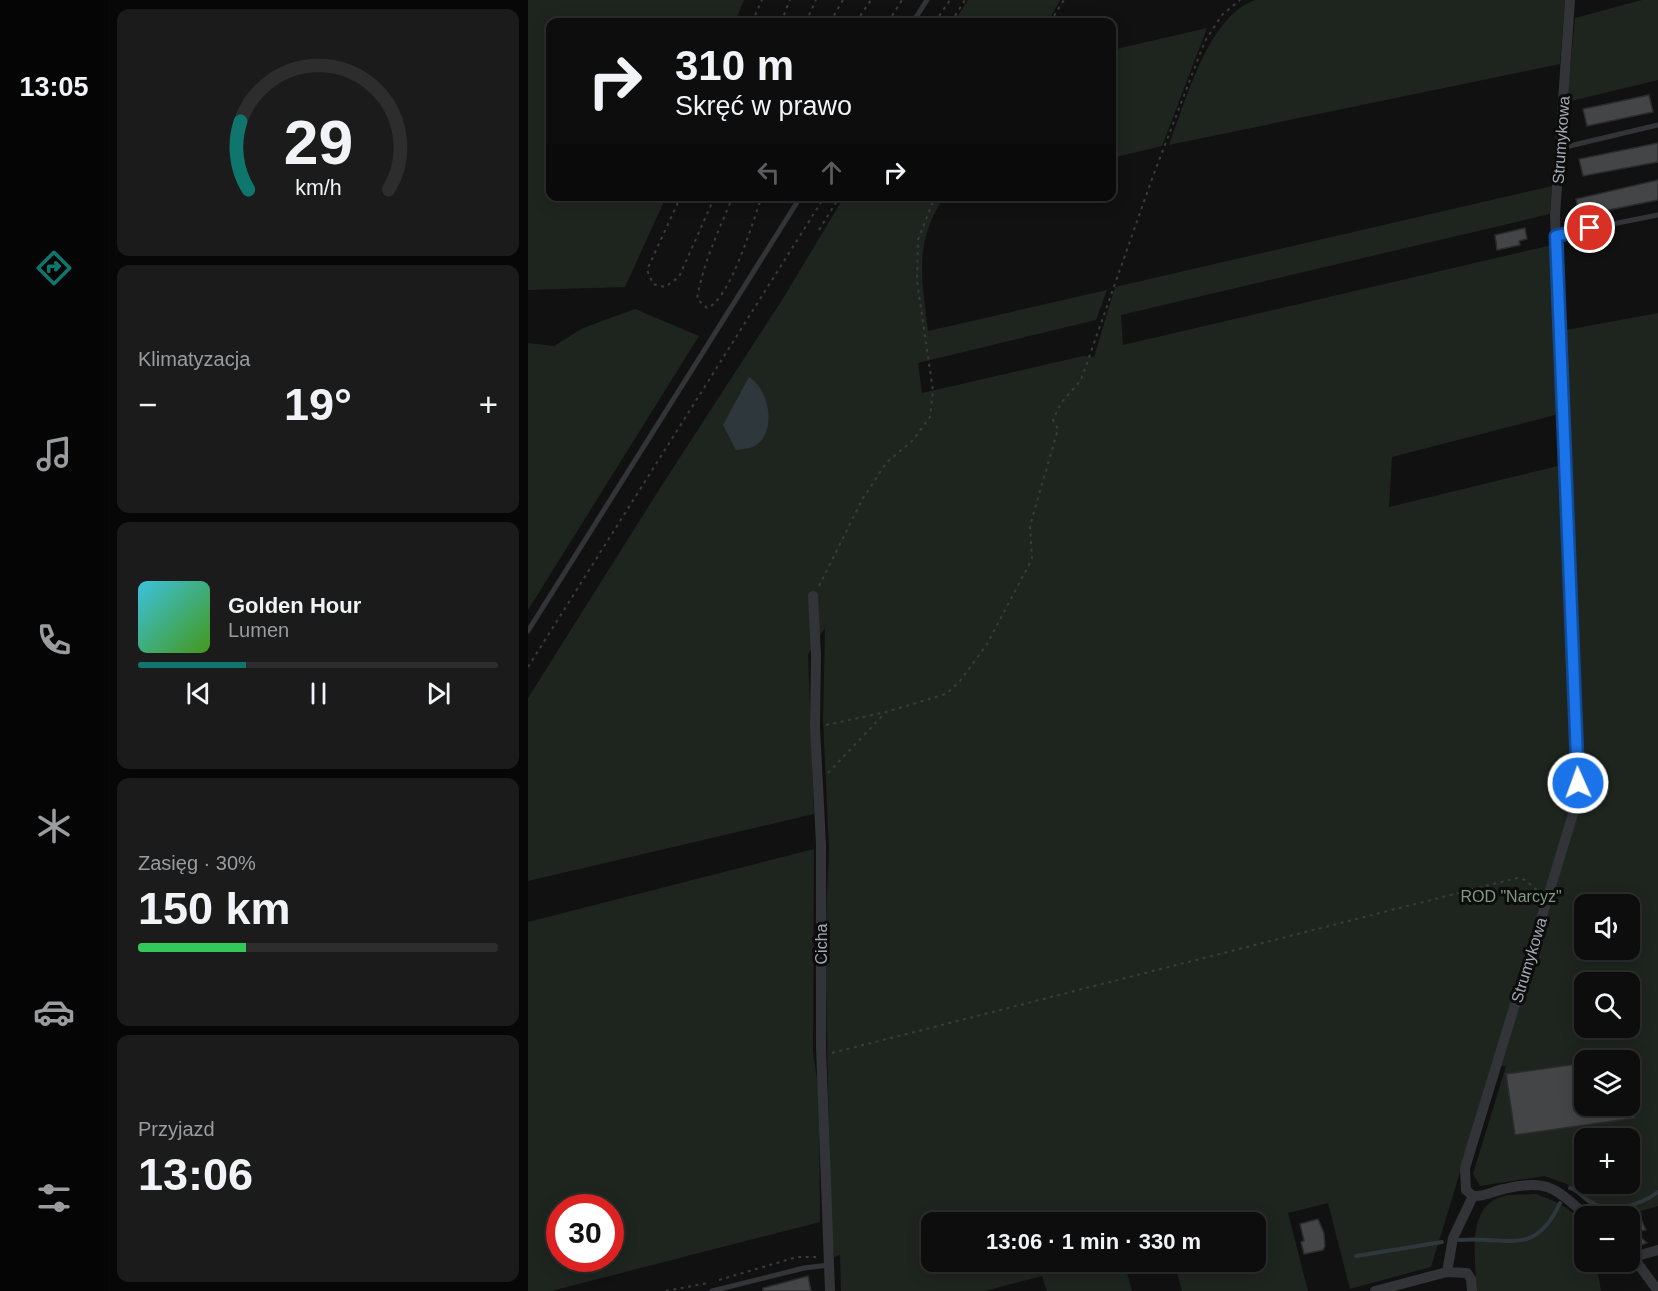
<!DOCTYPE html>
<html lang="pl">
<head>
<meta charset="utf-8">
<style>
  body { margin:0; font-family:Helvetica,sans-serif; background:#1b1b1c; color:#f1f3f6; height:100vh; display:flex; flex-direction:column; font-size:22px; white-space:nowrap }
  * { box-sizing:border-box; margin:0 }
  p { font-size:20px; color:#9a9c9e }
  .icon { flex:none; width:33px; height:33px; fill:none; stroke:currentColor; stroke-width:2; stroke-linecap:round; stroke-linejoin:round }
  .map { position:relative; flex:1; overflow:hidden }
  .drawer { display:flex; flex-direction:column; gap:9px; padding:9px; background:#070708; width:420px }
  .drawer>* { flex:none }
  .guide { position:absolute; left:18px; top:18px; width:570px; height:183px; border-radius:12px; box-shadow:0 3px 15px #0003,0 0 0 2px #2d2d2e; background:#0d0d0e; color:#f1f3f6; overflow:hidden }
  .controls { position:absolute; left:1046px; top:894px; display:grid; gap:12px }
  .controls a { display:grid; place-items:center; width:66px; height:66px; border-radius:12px; background:#0d0d0e; box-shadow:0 3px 15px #0003,0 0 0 2px #2d2d2e; font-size:30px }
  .speed { position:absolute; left:18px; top:1194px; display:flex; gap:12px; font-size:30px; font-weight:700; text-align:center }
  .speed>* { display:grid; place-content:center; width:78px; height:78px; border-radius:50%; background:#0d0d0e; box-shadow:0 3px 15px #0003,0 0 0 2px #2d2d2e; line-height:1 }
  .speed .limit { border:9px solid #d22; background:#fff; color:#111 }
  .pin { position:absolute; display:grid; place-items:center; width:51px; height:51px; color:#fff; margin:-26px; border:3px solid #fff; border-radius:50%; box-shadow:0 2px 6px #0007 }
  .me { position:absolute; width:66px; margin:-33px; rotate:358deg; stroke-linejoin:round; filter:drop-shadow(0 0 4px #0008) }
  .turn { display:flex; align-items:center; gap:21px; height:126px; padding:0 30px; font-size:27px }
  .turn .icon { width:78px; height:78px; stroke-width:2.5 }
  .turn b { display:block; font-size:42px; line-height:51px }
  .lanes { display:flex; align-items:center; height:57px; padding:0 30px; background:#0003; justify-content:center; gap:30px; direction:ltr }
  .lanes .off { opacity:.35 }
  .big { font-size:45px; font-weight:700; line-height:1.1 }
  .drawer .widget { flex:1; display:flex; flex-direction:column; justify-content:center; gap:9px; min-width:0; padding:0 21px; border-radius:12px; background:#1b1b1c }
  .drawer .dial { align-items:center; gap:0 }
  .dial svg { height:156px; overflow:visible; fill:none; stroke:#2d2d2e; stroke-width:7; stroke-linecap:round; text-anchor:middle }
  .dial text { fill:#f1f3f6; stroke:none }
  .song { display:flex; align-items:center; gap:18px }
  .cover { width:72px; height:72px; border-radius:9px; background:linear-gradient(135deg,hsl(190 70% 55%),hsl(100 70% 35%)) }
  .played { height:6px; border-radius:3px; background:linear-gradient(90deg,#0f766e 30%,#2d2d2e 30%) }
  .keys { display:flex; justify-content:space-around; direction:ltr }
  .heat { display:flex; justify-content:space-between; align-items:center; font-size:33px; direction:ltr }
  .charge { height:9px; border-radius:4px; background:linear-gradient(90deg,#34c759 30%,#2d2d2e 0) }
  .trip { position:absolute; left:393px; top:1212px; width:345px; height:60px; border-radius:12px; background:#0d0d0e; box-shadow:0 3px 15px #0003,0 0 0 2px #2d2d2e; font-weight:700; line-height:60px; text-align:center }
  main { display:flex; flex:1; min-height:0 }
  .tab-bar { display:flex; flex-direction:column; width:108px; justify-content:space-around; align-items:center; background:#050506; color:#9a9c9e }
  .tab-bar .icon { width:42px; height:42px }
  .tab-bar .on { color:#0f766e }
  .tab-bar b { font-size:27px; color:#f1f3f6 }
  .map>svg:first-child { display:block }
  .green { fill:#1e251e; fill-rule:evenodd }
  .water { fill:#2e373b }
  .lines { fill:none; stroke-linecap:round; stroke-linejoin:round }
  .stream { stroke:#2e373b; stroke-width:4 }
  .building { fill:#434547; stroke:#2b2c2e; stroke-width:1.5 }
  .path { stroke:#393b3e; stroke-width:2; stroke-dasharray:3 4.5; stroke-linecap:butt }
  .lane { stroke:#333437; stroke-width:5 }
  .street { stroke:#333437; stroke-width:10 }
  .route-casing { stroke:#114b97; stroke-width:15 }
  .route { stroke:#1a73e8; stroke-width:10 }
  .labels { text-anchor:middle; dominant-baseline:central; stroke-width:6; stroke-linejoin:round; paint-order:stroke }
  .street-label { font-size:16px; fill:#a4aab1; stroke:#0c0c0d }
  .park-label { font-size:16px; fill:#7f9b7d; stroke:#0c0c0d }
</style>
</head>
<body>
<main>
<nav class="tab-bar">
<b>13:05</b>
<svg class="icon on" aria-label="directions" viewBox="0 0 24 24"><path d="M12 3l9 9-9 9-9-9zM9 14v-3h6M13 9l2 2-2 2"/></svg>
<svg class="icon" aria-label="music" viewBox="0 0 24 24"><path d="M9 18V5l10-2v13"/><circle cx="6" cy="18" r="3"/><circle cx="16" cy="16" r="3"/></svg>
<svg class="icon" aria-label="phone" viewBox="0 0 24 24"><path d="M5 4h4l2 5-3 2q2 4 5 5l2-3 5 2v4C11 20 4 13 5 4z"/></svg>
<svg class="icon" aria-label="climate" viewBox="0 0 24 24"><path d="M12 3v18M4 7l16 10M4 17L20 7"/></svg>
<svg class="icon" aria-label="car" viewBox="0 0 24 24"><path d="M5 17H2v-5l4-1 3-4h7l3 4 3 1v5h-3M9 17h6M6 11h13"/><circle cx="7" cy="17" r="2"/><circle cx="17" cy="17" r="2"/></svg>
<svg class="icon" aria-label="filters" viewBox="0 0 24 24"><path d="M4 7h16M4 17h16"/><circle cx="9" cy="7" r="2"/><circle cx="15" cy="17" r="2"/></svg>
</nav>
<section class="drawer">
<div class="widget dial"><svg viewBox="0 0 100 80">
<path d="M14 69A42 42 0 1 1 86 69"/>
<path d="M14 69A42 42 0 0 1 10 34" stroke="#0f766e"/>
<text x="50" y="56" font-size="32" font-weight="700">29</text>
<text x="50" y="72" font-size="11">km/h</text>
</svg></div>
<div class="widget"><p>Klimatyzacja</p>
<div class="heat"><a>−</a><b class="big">19°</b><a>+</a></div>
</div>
<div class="widget">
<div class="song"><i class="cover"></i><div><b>Golden Hour</b><p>Lumen</p></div></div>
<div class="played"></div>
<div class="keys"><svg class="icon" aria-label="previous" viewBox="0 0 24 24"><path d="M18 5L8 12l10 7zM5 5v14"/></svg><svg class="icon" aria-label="pause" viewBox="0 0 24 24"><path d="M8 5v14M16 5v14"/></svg><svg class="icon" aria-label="next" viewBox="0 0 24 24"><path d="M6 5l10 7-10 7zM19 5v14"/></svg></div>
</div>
<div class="widget"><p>Zasięg · 30%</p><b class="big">150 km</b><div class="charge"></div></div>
<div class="widget"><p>Przyjazd</p><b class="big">13:06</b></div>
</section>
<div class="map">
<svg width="1130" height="1291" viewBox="0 0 1130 1291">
  <rect width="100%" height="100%" fill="#111112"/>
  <path class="green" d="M0 0H216L207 22H22V196L138 197 97 287 0 290Z
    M440 0H532L520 22H426Z
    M727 0H1037L1032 64 641 145C658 101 680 16 727 0Z
    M1114 0H1130V80L1039 102 1047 18Z
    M679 28 634 146 584 158V50Z
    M1024 186 1022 214 593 315 595 345 1024 245 1031 414 864 457 861 507 1034 465 1047 798 903 1267 822 1289 800 1203 760 1213 780 1291H654L646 1262H728V1222H404V1262H596L604 1291H519L514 1276 457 1291H313L312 1255 306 1257 303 1221 297 942 301 848 295 720 297 628 280 654 286 814 0 881V698L134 485 254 300 316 197H416C385 245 394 277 400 331L579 290 568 320 390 363 394 393 555 356 566 357 587 287Z
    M107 309 171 336 0 610V343L26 346 55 328Z
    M1130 313V1206L1096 1216H1074L1039 1184 1016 1176 952 1186 945 1174 978 1066H972L1055 799 1043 529 1038 330ZM1056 904H1101V950H1056ZM1056 982H1101V1028H1056ZM1056 1060H1101V1106H1056ZM1056 1138H1101V1184H1056Z
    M286 849 285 1052 291 1093 292 1222 23 1291H0V922ZM32 1208H82V1258H32Z
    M1008 1194C1051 1210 1056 1217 1056 1262H1068L1073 1291H948C949 1261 936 1207 975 1196 985 1194 997 1195 1008 1194Z"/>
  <path class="water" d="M221 377C241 389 250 431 227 446 222 449 214 449 208 450L195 425Z"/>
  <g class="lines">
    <path class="stream" d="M1042 1188C1049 1189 1054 1197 1061 1201 1081 1215 1113 1205 1130 1192
      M931 1240C978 1236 1007 1258 1032 1203
      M828 1256 914 1242"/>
  </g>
  <path class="building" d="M1121 95 1125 112 1059 126 1055 109Z
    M1130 143V162L1055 176 1051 159Z
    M1130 180V200L1051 216 1048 199Z
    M997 228 999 239 991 241 992 245 969 250 967 235Z
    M1056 1063V1106H1105L1107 1118 987 1135 978 1074Z
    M1056 1162V1187L1044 1176Z
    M1110 1212 1118 1230 1107 1232 1119 1243 1107 1247 1101 1242V1215Z
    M790 1219 796 1233 797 1246 795 1250 776 1254 773 1242 776 1241 772 1224Z
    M280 1276 283 1291H235V1288Z"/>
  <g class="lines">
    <path class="path" d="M224 22 234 0
      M253 22 262 0
      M278 22 288 0
      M302 22 315 0
      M328 22 343 0
      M360 22 374 0
      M407 22 422 0
      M423 22 437 0
      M522 22 536 0
      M153 196 119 270 125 284 137 287 151 277 187 196
      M205 196C191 230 175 263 169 299L179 308C202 300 225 221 234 196
      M291 230 312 196
      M291 586 335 498 359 462 384 441 402 417 405 391 389 281 390 240 407 196
      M0 667 297 196
      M298 725 358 712 418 694 432 681 459 644 504 559 502 526 530 429 525 420 533 403 553 380 625 176 677 41 694 15 712 0
      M300 773 356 714
      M304 1053 989 878 997 880 1010 891
      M191 1280 269 1257H290
      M138 1291 180 1283"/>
    <path class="lane" d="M385 22 399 0
      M1033 148 1130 125
      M1029 235 1130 215
      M0 631 273 196
      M184 1291 276 1268 301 1265"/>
    <path class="street" d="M285 596 288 655 287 727 293 844V1047L302 1291
      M945 1196 938 1190 937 1168 1050 798 1027 215 1042 0
      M1101 1254 1105 1257 1130 1250
      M1105 1257 1130 1291
      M919 1272 939 1273 943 1279 944 1291
      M847 1291 919 1272 925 1238 945 1196C957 1197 965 1191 976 1189 1020 1178 1028 1189 1059 1216"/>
  </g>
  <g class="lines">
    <defs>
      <path id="route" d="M1050 783 1028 236 1062 228"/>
    </defs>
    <use href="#route" class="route-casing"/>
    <use href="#route" class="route"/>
  </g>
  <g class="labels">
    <g class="street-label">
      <text transform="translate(1033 140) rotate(-86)">Strumykowa</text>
      <text transform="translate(293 944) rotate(-90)">Cicha</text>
      <text transform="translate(1001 960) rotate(-73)">Strumykowa</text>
    </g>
    <g class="park-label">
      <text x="983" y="896">ROD "Narcyz"</text>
    </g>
  </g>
</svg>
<div class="controls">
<a><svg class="icon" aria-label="sound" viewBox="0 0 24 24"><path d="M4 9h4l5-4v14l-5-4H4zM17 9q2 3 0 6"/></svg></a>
<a><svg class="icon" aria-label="search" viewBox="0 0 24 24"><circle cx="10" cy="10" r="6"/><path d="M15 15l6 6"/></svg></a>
<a><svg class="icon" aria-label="layers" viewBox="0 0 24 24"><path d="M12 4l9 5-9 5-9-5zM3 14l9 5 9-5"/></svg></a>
<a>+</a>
<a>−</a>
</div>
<div class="speed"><div class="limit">30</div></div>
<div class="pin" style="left:1062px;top:228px;background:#d93025"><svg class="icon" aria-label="arrive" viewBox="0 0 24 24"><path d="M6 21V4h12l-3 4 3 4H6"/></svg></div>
<svg class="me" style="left:1050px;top:783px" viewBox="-20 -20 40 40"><circle r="17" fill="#1a73e8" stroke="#fff" stroke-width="3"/><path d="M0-11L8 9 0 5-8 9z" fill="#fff"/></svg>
<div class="trip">13:06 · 1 min · 330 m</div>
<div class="guide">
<div class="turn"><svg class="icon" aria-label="right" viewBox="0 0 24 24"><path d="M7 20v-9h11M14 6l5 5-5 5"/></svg><div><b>310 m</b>Skręć w prawo</div></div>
<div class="lanes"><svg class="icon off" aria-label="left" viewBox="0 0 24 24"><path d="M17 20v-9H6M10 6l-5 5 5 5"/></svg><svg class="icon off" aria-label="ahead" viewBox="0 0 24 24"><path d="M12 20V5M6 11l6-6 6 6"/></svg><svg class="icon" aria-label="right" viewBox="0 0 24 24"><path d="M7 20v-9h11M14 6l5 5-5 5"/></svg></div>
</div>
</div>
</main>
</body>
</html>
